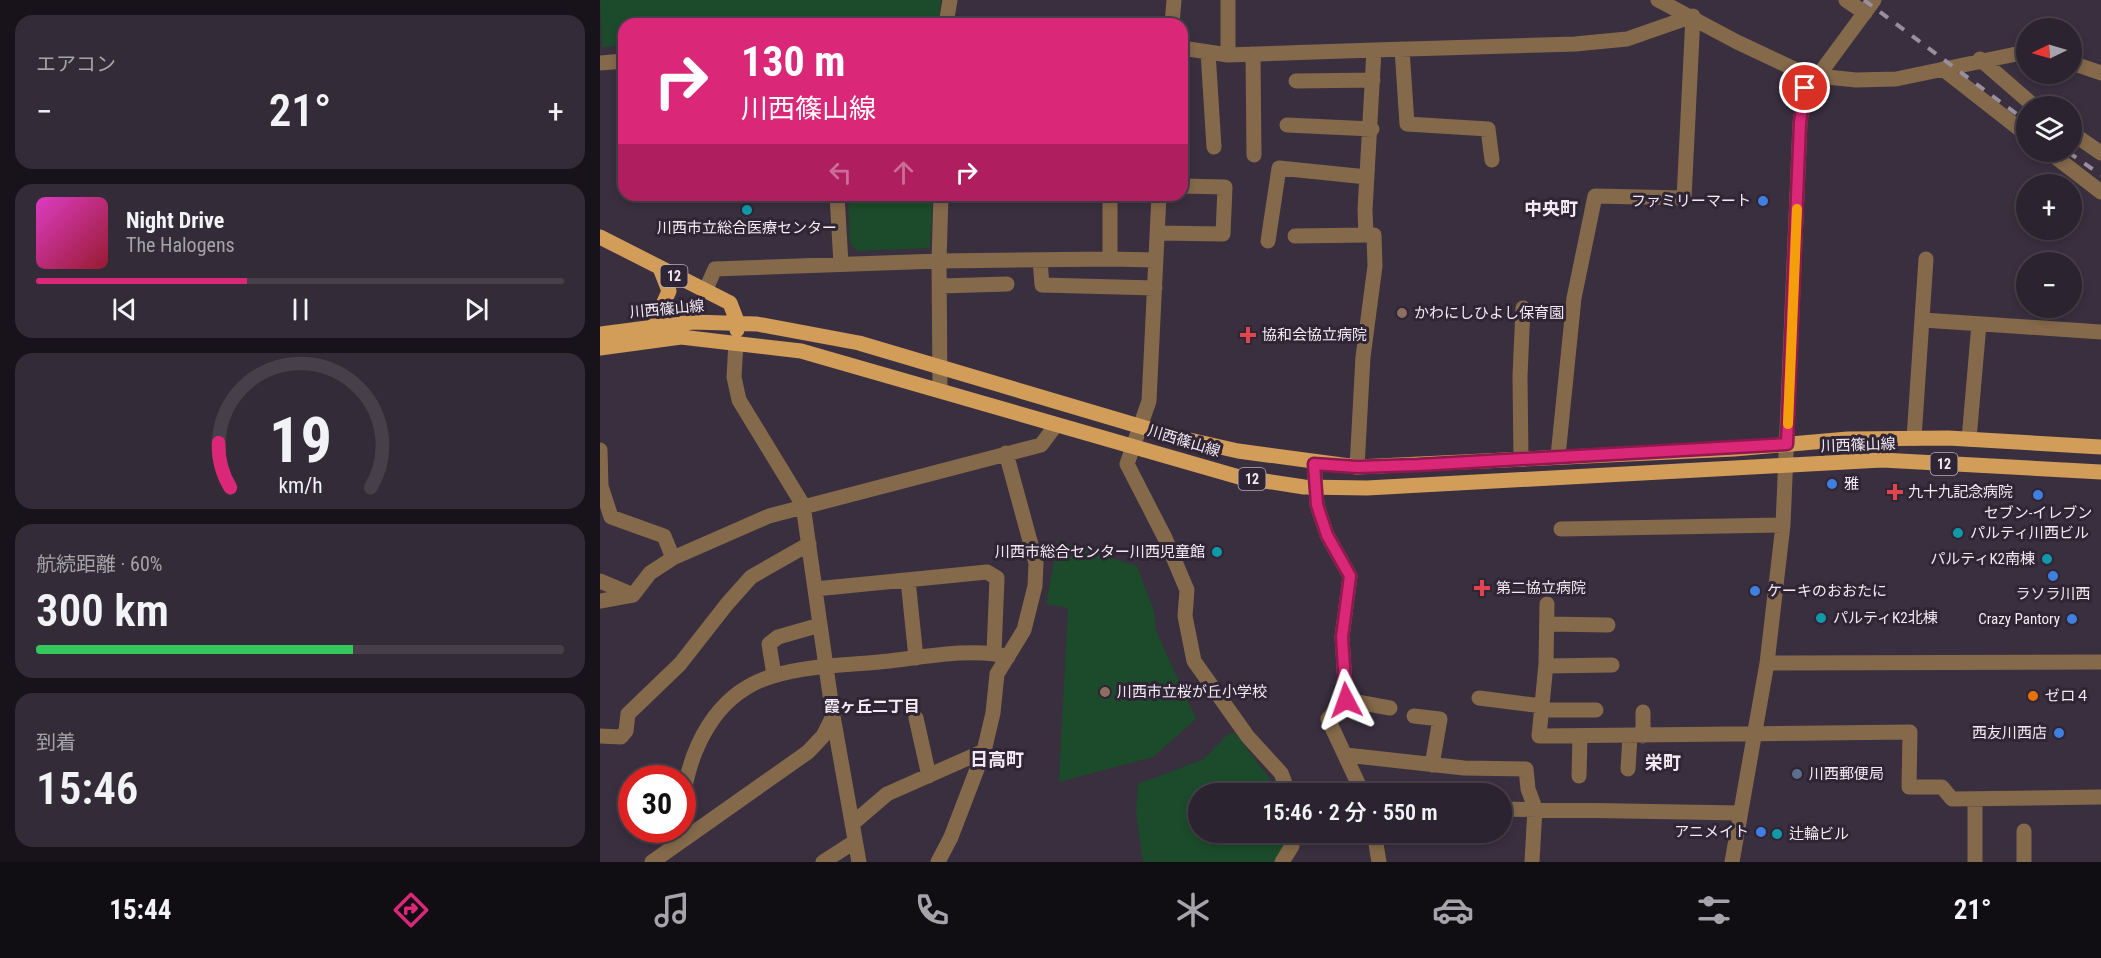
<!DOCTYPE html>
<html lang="ja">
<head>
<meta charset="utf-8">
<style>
  body { margin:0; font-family:"Roboto Condensed","Noto Sans JP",sans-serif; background:#332b37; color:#f1f3f6; height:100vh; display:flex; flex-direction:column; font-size:22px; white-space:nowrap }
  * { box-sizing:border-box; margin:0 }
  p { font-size:20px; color:#a6a4aa }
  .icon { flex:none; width:33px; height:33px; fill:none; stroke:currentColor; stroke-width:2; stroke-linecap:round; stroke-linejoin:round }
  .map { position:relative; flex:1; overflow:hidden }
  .panel { display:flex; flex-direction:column; gap:15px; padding:15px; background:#18131a; width:600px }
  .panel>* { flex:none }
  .banner { position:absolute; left:18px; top:18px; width:570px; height:183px; border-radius:18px; box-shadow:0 3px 9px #0003,0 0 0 2px #47404b; background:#db2777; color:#fff; overflow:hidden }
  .needle { width:39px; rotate:265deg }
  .buttons { position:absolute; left:1416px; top:18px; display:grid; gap:12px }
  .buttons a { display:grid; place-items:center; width:66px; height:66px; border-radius:50%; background:#2b232f; box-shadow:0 3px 9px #0003,0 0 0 2px #47404b; font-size:30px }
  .speed { position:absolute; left:18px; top:765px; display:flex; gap:12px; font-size:30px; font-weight:700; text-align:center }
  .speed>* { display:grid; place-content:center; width:78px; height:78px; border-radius:50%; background:#2b232f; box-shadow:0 3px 9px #0003,0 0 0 2px #47404b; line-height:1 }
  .speed .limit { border:9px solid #d22; background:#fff; color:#111 }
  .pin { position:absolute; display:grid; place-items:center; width:51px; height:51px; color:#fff; margin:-26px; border:3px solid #fff; border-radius:50%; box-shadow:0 2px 6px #0007 }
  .me { position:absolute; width:66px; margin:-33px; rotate:356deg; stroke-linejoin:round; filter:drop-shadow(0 0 4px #0008) }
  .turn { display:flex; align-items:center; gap:21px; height:126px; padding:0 24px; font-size:27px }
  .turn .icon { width:78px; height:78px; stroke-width:2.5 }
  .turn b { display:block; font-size:42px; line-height:51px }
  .lanes { display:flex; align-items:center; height:57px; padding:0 24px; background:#0003; justify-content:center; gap:30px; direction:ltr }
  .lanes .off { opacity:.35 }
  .big { font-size:45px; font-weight:600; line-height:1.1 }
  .panel .widget { flex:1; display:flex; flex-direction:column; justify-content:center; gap:9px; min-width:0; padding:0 21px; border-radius:18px; background:#332b37 }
  .panel .dial { align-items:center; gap:0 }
  .dial svg { height:156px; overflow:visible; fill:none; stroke:#47404b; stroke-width:7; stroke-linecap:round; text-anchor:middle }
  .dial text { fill:#f1f3f6; stroke:none }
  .song { display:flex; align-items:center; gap:18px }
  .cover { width:72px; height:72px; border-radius:9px; background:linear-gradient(135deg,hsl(310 70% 55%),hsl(350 70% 35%)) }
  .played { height:6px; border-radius:3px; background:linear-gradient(90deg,#db2777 40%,#47404b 40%) }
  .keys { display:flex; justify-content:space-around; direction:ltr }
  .heat { display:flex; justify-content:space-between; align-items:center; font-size:33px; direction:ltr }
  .charge { height:9px; border-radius:4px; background:linear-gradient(90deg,#34c759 60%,#47404b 0) }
  .trip { position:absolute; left:588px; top:783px; width:324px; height:60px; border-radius:30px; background:#2b232f; box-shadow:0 3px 9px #0003,0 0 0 2px #47404b; font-weight:600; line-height:60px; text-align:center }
  .dock { display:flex; height:96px; justify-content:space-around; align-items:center; background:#110e13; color:#a6a4aa }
  .dock .icon { width:42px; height:42px }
  .dock .active { color:#db2777 }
  .dock b { font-size:27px; color:#f1f3f6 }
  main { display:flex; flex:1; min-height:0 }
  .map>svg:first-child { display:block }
  .green { fill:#1b4b2a }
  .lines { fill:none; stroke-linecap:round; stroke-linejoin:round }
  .minor { stroke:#84694a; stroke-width:15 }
  .major { stroke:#d29c59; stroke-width:15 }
  .rail { stroke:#98909d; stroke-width:4; stroke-dasharray:10 10; stroke-linecap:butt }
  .route-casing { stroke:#8e194d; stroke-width:15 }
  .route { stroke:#db2777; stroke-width:10 }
  .slow { stroke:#f59e0b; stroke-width:10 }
  .shop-dot { fill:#3f7fe0; stroke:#2f2535; stroke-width:2 }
  .culture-dot { fill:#0f9aa8; stroke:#2f2535; stroke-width:2 }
  .education-dot { fill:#8d6e63; stroke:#2f2535; stroke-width:2 }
  .health-dot { fill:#e0444e; stroke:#2f2535; stroke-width:2 }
  .food-dot { fill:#e8710a; stroke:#2f2535; stroke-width:2 }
  .service-dot { fill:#5c6f8a; stroke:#2f2535; stroke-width:2 }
  .labels { text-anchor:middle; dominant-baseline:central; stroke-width:6; stroke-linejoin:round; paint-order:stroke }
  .shield { fill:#2f2535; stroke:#b7afbb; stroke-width:1.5 }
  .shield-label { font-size:14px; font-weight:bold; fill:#f1eaf5 }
  .poi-label { font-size:15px; fill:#f1eaf5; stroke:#2f2535; text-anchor:start }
  .street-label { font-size:15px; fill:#f1eaf5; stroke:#2f2535 }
  .neighbourhood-label { font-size:16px; font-weight:bold; fill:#f1eaf5; stroke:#2f2535 }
  .quarter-label { font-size:18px; font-weight:bold; fill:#f1eaf5; stroke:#2f2535 }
</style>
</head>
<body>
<main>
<section class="panel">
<div class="widget"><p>エアコン</p>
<div class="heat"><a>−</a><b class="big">21°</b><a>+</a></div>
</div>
<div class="widget">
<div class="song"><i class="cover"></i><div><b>Night Drive</b><p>The Halogens</p></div></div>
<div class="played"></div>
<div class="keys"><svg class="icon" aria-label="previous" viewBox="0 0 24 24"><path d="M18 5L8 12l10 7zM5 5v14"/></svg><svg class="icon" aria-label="pause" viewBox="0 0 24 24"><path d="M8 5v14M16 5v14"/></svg><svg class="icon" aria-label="next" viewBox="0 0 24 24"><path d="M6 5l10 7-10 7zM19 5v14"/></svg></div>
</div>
<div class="widget dial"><svg viewBox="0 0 100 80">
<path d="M14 69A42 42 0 1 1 86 69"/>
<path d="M14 69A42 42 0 0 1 8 46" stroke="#db2777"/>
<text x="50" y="56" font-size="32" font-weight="700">19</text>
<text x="50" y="72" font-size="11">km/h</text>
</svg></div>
<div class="widget"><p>航続距離 · 60%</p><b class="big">300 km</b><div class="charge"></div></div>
<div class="widget"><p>到着</p><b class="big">15:46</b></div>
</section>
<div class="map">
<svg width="1501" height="862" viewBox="0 0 1501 862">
  <rect width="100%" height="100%" fill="#392f3f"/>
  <path class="green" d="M0 0H341L338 24H24V45L2 47Z
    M248 195H333L330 248 257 251 250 243Z
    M458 541 537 566 554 611 556 631 596 719 553 757 459 782 468 608 446 604Z
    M634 732 681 793 598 794V832L685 833 686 842 677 862H543L536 814 538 784 604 759 627 735Z"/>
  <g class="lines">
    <path class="minor" d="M1058 0 1137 42 1207 75 1256 80 1296 79 1426 52
      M1246 0 1265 13
      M346 24 350 0
      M572 24 574 0
      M582 48 628 55 774 50
      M802 49 807 124 888 129 892 160
      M608 52 614 147
      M653 54 654 155
      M628 55V0
      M1380 59 1434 106
      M0 63 24 61
      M1472 63 1501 73
      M1343 69 1426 134
      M1218 76 1274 0
      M696 81 773 80
      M687 125 772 129
      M1472 133 1501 153
      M1449 152 1501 192
      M237 195 241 264
      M341 195 339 261 510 259
      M510 195V259L556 260
      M559 195 549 401 527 464 565 538 587 590 585 616 594 661 648 737 681 773 689 794
      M558 233 623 234 625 187 582 186
      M695 236 766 235
      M668 241 679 168 767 177
      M440 260 442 285 555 288
      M340 286 407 284
      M105 291 115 269 339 261 340 391
      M1323 320 1501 332
      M1314 438 1326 259
      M1369 439 1379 324
      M0 450 1 486 11 517 64 536 73 558
      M921 459 920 376 923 308
      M714 463 717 505 727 535 750 576 742 637 746 700 728 719 763 794
      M757 467 763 357 775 266 774 235H766L765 210 774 50 975 44 1027 39 1093 16 1084 198 995 196 974 298 958 456
      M961 529 1183 525
      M308 580 316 658
      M0 581 33 595
      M215 589 387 572 397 578 394 653
      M0 601 33 595 50 573 73 558 169 516 441 445 456 425
      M947 604 946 664 939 736 1310 732 1309 787H1342L1352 799 1501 797
      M947 624 1008 625
      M1167 663 1501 662
      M946 666 1012 665
      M174 675 169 644 178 637 220 625
      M879 698 942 706
      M746 700 790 708
      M941 710H996
      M233 716 259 862
      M814 716 840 719 832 765
      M316 718 329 776
      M0 736 21 737 26 731 28 714 80 664 127 604 151 577 209 544
      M1043 736V712
      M746 755 864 768 926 769 928 789 935 808 932 862
      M1028 769 1030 736
      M979 776 980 736
      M82 805C89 749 115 693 173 676 208 665 254 665 290 661 323 657 377 647 408 657
      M902 809 1140 813
      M252 824 287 794 384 751
      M1424 831V862
      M774 832 779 862
      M52 862 208 752 223 736 233 716 203 505 139 400 134 377 136 342
      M223 862 254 842
      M338 862 351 837 384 751 393 713 397 674 424 630 435 586 436 563 406 453
      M682 862 692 846 691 832
      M1132 862 1167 663 1183 525 1200 123 1207 75
      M1375 862V799"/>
    <path class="major" d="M0 237 130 303 138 324 137 330
      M53 327 69 291 60 268
      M0 334 93 322 157 324 259 343 576 437 638 451 757 467 1134 449 1248 439 1348 438 1501 447
      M0 348 81 337 201 351 639 477 704 487 767 488 1282 460 1501 472"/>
    <path class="rail" d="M1264 0 1426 121
      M1468 152 1501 175"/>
  </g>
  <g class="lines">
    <defs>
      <path id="route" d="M746 700 742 637 750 576 727 535 717 505 714 464 757 467 818 465 1187 444 1200 123 1205 88"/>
    </defs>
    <use href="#route" class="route-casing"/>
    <use href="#route" class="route"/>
    <path class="slow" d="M1188 424 1197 209"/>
  </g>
  <g class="shop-dot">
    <circle cx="1163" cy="201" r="6"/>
    <circle cx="1232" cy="484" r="6"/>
    <circle cx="1438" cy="495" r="6"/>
    <circle cx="1453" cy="576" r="6"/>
    <circle cx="1155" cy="591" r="6"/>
    <circle cx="1472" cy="619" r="6"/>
    <circle cx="1459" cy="733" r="6"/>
    <circle cx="1161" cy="832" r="6"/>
  </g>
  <g class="culture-dot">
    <circle cx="147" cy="210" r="6"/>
    <circle cx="1358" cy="533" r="6"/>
    <circle cx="617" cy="552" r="6"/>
    <circle cx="1447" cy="559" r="6"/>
    <circle cx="1221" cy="618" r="6"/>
    <circle cx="1177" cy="834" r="6"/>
  </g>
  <g class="education-dot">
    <circle cx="802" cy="313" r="6"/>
    <circle cx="505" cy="692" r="6"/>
  </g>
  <g class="health-dot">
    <path d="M645 326h6v6h6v6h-6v6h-6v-6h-6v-6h6z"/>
    <path d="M1292 483h6v6h6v6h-6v6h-6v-6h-6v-6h6z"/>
    <path d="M879 579h6v6h6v6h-6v6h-6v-6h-6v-6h6z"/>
  </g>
  <circle class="food-dot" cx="1433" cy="696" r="6"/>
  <circle class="service-dot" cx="1197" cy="774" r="6"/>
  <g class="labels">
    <g class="shield">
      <rect x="60.5" y="265" width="27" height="22" rx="4.5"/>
      <rect x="1330.5" y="453" width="27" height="22" rx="4.5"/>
      <rect x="638.5" y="468" width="27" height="22" rx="4.5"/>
    </g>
    <g class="shield-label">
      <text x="74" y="276">12</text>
      <text x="1344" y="464">12</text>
      <text x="652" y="479">12</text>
    </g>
    <g class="poi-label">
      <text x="1151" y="201" text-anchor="end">ファミリーマート</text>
      <text x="147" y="228" text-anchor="middle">川西市立総合医療センター</text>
      <text x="814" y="313">かわにしひよし保育園</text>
      <text x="662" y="335">協和会協立病院</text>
      <text x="1244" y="484">雅</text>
      <text x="1308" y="492">九十九記念病院</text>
      <text x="1438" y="513" text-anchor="middle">セブン-イレブン</text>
      <text x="1370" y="533">パルティ川西ビル</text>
      <text x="605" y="552" text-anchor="end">川西市総合センター川西児童館</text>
      <text x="1435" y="559" text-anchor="end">パルティK2南棟</text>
      <text x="896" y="588">第二協立病院</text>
      <text x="1167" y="591">ケーキのおおたに</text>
      <text x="1453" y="594" text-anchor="middle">ラソラ川西</text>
      <text x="1233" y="618">パルティK2北棟</text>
      <text x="1460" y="619" text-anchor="end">Crazy Pantory</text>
      <text x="517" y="692">川西市立桜が丘小学校</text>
      <text x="1445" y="696">ゼロ４</text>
      <text x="1447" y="733" text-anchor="end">西友川西店</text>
      <text x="1209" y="774">川西郵便局</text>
      <text x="1149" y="832" text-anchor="end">アニメイト</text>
      <text x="1189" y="834">辻輪ビル</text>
    </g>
    <g class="street-label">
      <text transform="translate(67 309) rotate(-5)">川西篠山線</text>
      <text transform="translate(584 441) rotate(17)">川西篠山線</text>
      <text transform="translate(1258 445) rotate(-2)">川西篠山線</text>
    </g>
    <g class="neighbourhood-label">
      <text x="272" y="706">霞ヶ丘二丁目</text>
    </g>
    <g class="quarter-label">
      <text x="951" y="208">中央町</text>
      <text x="397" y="759">日高町</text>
      <text x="1063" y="762">栄町</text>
    </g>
  </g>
</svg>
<div class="buttons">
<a><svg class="needle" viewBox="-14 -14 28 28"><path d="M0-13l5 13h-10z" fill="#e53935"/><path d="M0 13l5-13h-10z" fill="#a6a4aa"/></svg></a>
<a><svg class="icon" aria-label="layers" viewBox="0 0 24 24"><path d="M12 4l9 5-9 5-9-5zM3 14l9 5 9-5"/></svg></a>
<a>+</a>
<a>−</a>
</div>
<div class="speed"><div class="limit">30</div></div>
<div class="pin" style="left:1205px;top:88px;background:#d93025"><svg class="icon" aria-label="arrive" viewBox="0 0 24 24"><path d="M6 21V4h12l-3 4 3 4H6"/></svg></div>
<svg class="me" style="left:746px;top:700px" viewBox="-20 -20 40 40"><path d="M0-17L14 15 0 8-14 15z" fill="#db2777" stroke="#fff" stroke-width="4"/></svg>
<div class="trip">15:46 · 2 分 · 550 m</div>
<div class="banner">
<div class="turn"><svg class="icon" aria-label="right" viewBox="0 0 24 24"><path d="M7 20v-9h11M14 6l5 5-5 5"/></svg><div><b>130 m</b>川西篠山線</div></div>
<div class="lanes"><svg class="icon off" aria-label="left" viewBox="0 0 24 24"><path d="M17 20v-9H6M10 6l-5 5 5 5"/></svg><svg class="icon off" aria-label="ahead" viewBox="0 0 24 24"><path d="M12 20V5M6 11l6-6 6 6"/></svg><svg class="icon" aria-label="right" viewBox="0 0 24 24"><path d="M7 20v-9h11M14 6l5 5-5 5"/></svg></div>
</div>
</div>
</main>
<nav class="dock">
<b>15:44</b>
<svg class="icon active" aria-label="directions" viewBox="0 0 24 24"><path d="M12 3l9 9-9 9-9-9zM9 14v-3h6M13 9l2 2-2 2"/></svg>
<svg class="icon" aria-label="music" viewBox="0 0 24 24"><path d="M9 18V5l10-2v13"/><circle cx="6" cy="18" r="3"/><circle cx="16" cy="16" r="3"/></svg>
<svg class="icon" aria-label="phone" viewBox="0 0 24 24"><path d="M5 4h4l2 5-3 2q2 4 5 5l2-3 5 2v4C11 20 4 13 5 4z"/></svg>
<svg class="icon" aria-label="climate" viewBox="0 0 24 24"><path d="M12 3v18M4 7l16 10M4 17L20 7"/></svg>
<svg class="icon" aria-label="car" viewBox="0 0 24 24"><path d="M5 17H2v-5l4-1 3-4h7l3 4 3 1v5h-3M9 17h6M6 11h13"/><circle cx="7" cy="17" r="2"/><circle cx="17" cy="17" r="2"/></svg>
<svg class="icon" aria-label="filters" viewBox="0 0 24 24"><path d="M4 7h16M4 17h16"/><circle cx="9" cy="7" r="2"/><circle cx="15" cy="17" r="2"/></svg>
<b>21°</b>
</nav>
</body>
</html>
